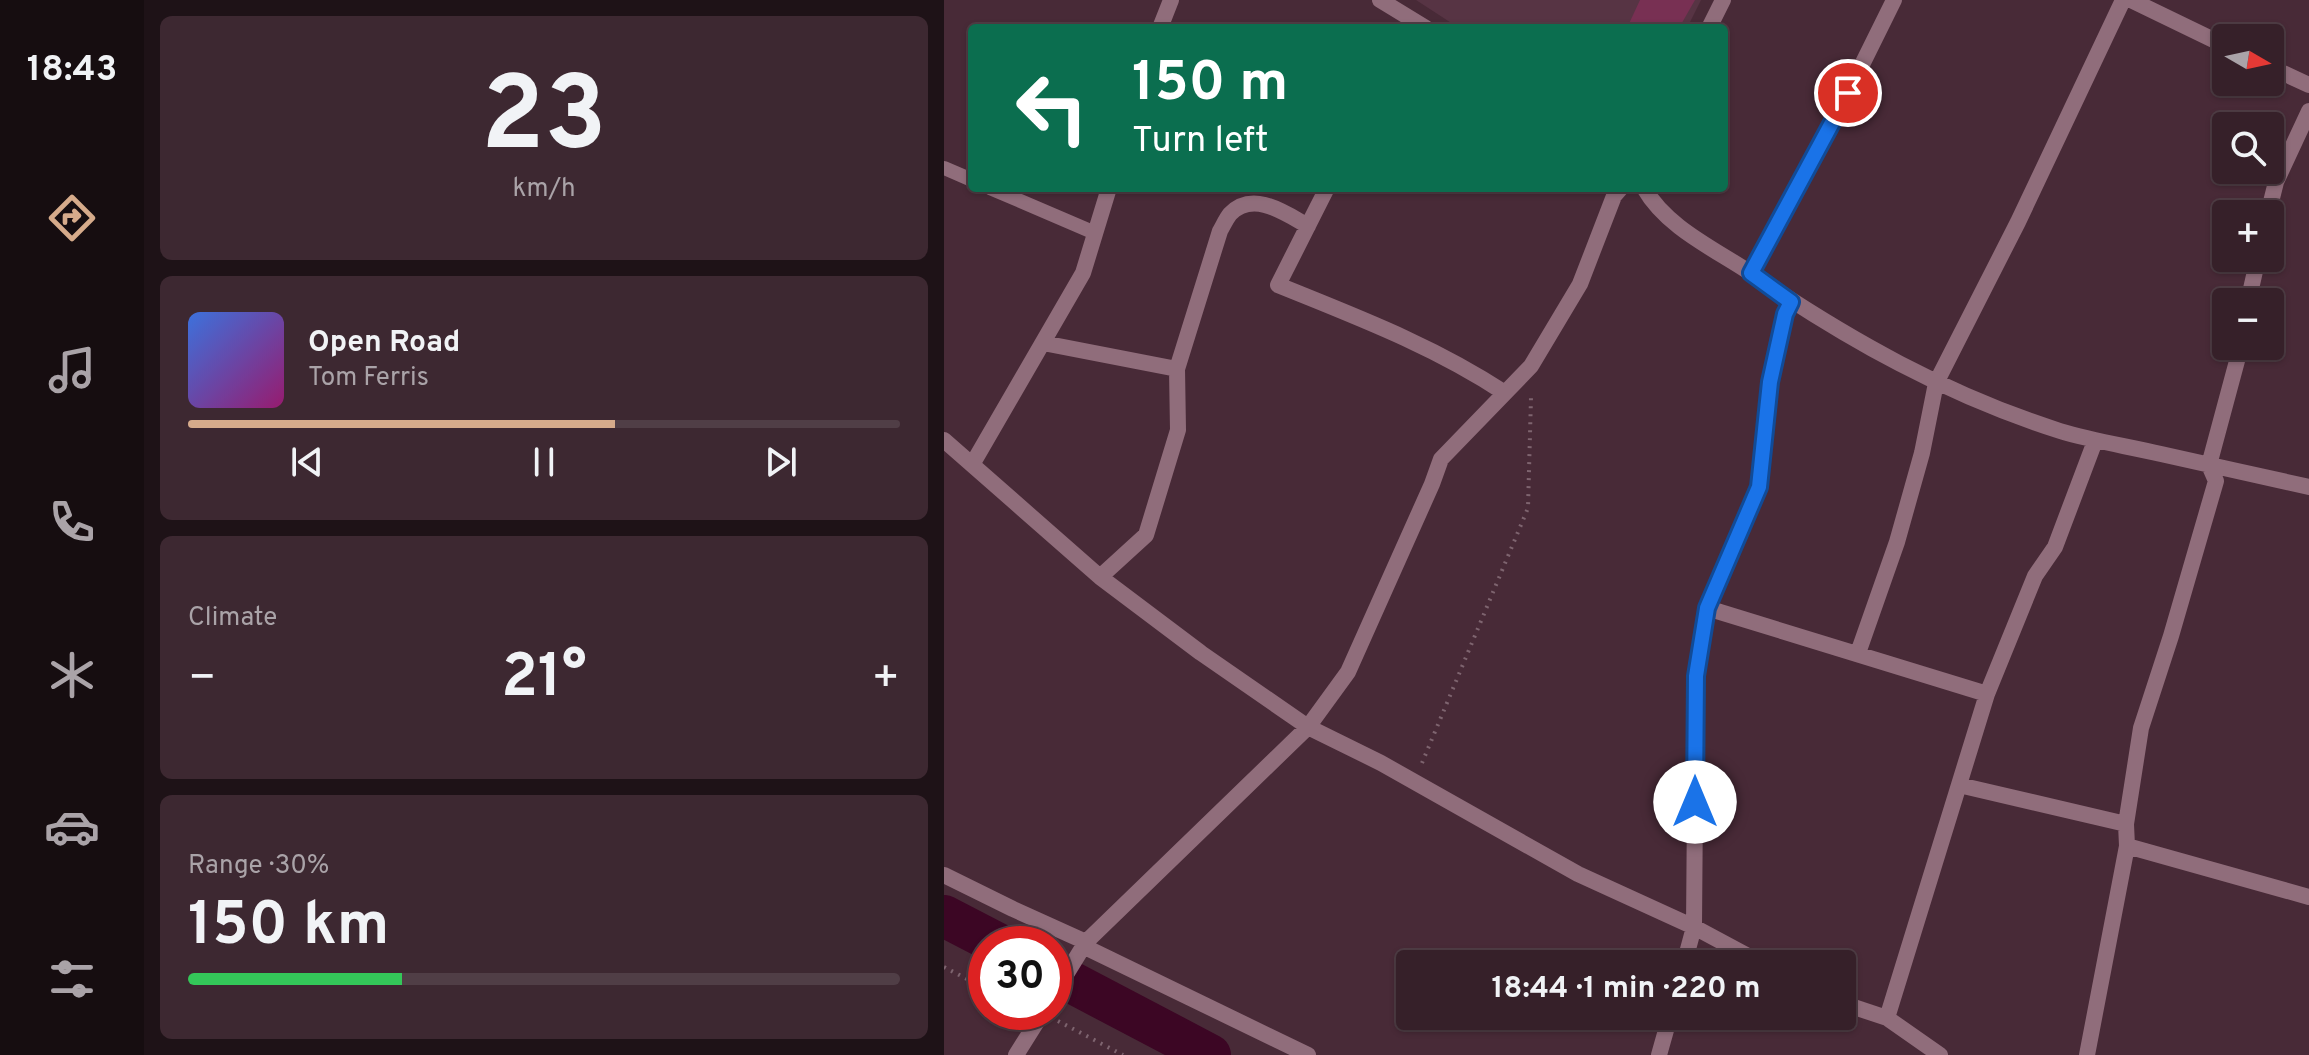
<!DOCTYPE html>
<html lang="en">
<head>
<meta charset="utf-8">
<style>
  body { margin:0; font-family:Overpass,sans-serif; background:#3d2831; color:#f1f3f6; height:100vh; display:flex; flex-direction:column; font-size:30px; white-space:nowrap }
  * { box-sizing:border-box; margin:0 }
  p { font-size:26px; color:#aaa3a8 }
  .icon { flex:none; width:44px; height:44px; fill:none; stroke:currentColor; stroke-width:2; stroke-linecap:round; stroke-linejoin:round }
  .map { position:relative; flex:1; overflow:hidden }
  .drawer { display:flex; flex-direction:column; gap:16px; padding:16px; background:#1e1217; width:800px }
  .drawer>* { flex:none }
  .banner { position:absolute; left:24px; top:24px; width:760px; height:168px; border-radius:8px; box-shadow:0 2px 6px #0004,0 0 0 2px #503e46; background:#0b6e4f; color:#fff; overflow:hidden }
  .needle { width:52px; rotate:99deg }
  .controls { position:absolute; left:1268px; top:24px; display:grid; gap:16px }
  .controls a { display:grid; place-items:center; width:72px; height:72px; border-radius:8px; background:#362029; box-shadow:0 2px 6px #0004,0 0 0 2px #503e46; font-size:40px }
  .speed { position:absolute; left:24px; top:926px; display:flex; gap:16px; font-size:40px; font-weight:700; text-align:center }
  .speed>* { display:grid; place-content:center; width:104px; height:104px; border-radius:50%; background:#362029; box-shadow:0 2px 6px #0004,0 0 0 2px #503e46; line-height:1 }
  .speed .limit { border:12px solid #d22; background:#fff; color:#111 }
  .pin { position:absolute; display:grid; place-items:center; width:68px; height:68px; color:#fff; margin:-34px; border:4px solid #fff; border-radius:50%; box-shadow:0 2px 8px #0007 }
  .me { position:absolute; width:88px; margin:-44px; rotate:0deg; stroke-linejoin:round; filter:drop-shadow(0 0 6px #0008) }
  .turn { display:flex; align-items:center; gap:28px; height:168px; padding:0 32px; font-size:36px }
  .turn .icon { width:104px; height:104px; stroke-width:2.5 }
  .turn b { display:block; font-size:56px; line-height:68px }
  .big { font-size:60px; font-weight:700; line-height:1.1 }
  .drawer .card { flex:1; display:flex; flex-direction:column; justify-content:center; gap:12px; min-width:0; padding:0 28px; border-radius:12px; background:#3d2831 }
  .drawer .dial { align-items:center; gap:0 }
  .dial b { font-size:104px; line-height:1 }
  .song { display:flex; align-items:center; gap:24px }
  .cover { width:96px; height:96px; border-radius:12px; background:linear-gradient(135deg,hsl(220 70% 55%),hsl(320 70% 35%)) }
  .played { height:8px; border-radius:4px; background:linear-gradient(90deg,#d6ab8b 60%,#503e46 60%) }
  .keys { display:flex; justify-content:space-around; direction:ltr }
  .heat { display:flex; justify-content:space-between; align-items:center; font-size:44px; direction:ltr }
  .charge { height:12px; border-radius:6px; background:linear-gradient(90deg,#34c759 30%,#503e46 0) }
  .trip { position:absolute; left:452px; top:950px; width:460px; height:80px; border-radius:8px; background:#362029; box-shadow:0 2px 6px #0004,0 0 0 2px #503e46; font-weight:700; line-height:80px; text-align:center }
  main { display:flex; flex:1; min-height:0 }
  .tab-bar { display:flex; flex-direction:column; width:144px; justify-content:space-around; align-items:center; background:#160d10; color:#aaa3a8 }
  .tab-bar .icon { width:56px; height:56px }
  .tab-bar .selected { color:#d6ab8b }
  .tab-bar b { font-size:36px; color:#f1f3f6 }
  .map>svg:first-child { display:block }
  .built { fill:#573444 }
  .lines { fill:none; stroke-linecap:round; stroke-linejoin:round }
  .river { stroke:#3c0624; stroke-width:42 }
  .building { fill:#783053 }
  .path { stroke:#7e646f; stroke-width:4; stroke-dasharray:2 6; stroke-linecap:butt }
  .lane { stroke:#906d7b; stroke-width:14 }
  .street { stroke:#906d7b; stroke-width:16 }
  .route-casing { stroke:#114b97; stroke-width:20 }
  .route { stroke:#1a73e8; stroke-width:14 }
</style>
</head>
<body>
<main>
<nav class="tab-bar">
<b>18:43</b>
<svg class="icon selected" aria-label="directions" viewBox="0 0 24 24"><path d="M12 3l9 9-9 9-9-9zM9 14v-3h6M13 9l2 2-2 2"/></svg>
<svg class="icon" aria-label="music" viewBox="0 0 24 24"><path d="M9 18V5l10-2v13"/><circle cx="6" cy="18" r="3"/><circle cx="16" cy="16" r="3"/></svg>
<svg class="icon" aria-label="phone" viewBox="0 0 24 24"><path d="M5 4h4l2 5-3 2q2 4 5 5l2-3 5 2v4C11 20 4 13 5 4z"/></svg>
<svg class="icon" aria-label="climate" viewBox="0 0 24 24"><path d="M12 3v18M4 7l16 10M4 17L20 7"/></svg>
<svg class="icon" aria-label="car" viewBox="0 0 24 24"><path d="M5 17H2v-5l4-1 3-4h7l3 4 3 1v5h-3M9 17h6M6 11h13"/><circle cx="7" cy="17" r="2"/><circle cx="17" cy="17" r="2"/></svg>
<svg class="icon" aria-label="filters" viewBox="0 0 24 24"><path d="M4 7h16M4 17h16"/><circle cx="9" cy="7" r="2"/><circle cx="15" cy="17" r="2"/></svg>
</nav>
<section class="drawer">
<div class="card dial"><b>23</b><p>km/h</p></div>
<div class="card">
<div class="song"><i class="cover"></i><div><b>Open Road</b><p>Tom Ferris</p></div></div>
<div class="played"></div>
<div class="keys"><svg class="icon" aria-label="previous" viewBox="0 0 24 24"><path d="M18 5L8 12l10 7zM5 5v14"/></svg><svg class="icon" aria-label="pause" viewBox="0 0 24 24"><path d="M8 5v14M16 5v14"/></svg><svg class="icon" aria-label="next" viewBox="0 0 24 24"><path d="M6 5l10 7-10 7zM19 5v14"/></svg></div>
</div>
<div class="card"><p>Climate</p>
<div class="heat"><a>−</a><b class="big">21°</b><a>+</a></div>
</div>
<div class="card"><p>Range · 30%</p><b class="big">150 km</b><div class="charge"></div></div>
</section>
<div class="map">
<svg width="1365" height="1055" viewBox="0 0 1365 1055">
  <rect width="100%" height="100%" fill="#482a37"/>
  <path class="built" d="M472 0H757L743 28H515Z"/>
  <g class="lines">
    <path class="river" d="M0 916 54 944
      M110 973 266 1055"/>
  </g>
  <path class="building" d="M696 0H751L735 28H683Z"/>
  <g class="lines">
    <path class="path" d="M478 763 584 508 587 397
      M0 967 42 989
      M114 1021 179 1055"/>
    <path class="lane" d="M0 168 28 180
      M46 188 151 233"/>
    <path class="street" d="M436 0 482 28
      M1187 0 1282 46
      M216 28 227 0
      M765 28 779 0
      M1326 67 1365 85
      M383 188 334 285C413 317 490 346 561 393
      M700 188C723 228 771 249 808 274 905 340 1003 395 1116 431 1149 441 1183 446 1217 454 1266 465 1316 476 1365 487
      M1324 214 1332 182 1365 111
      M807 273 904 93 950 0
      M1304 302 1314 258
      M99 343 233 369
      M0 440 156 577 257 653 364 727 437 763 634 874 750 927 819 964
      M29 463 139 273 165 188
      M156 577 202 535 234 430 233 369 276 231C279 226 282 219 286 214 309 190 341 213 364 226
      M763 608 1043 694
      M914 653 953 542 978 453 992 383 1074 222 1179 0
      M1015 785 1182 824
      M1183 846 1365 897
      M0 875 69 909 142 942 143 948 364 1055
      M740 964 750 927 752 676 763 608 815 487 826 382 841 314 847 302
      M110 994 142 942 364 727 404 672 488 484 497 459 587 366 636 284 670 196 677 188
      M898 1003 943 1018 996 1055
      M943 1018 1043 694 1091 576 1111 547 1151 441
      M72 1055 99 1012
      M715 1055 726 1016
      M1143 1055 1183 846 1182 824 1197 728 1227 636 1272 481 1265 465 1297 346"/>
  </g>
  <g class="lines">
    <defs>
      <path id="route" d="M751 802 752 676 763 608 815 487 826 382 841 314 847 302 807 273 904 93"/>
    </defs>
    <use href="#route" class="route-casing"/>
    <use href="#route" class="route"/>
  </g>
</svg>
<div class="controls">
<a><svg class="needle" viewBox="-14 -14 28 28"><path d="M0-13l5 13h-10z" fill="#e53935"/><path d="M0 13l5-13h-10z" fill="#aaa3a8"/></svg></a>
<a><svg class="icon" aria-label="search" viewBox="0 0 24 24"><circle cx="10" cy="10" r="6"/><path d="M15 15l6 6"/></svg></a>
<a>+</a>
<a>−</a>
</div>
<div class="speed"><div class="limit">30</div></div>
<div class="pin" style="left:904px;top:93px;background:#d93025"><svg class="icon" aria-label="arrive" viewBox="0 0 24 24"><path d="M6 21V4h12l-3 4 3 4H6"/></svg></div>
<svg class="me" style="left:751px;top:802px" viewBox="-20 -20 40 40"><circle r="19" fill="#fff"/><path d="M0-13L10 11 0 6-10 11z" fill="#1a73e8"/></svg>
<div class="trip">18:44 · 1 min · 220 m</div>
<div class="banner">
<div class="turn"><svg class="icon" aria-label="left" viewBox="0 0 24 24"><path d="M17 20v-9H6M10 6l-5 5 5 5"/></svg><div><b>150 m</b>Turn left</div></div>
</div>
</div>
</main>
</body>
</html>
